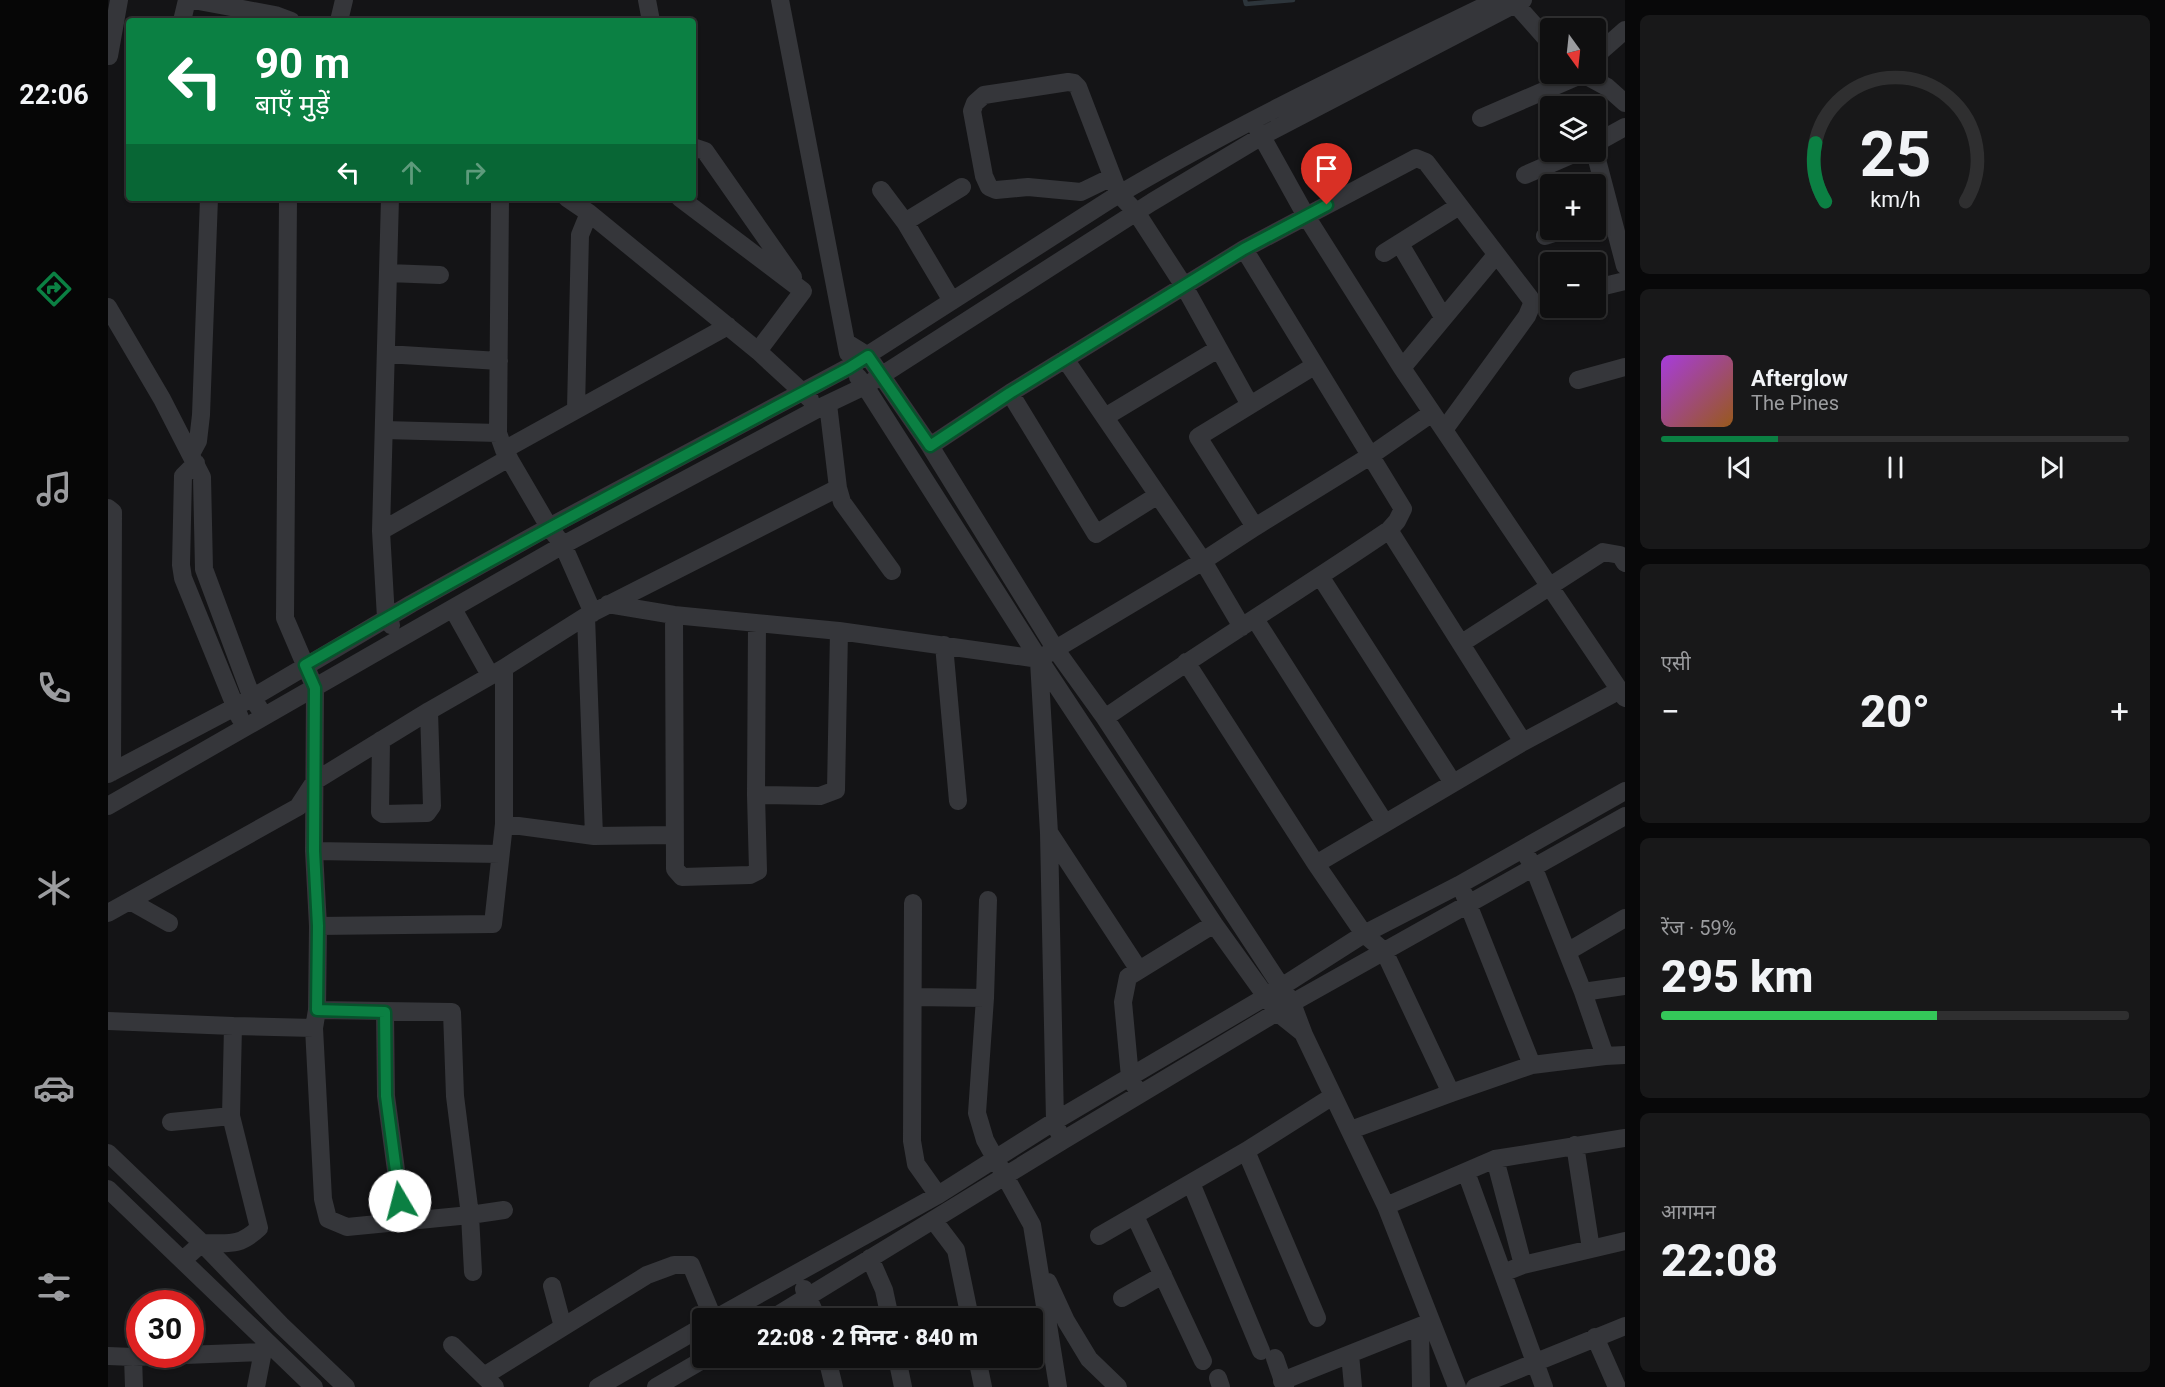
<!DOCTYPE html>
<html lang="hi">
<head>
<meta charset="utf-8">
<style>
  body { margin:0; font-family:Roboto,"Noto Sans Devanagari",sans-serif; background:#181819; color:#f1f3f6; height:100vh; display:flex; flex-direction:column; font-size:22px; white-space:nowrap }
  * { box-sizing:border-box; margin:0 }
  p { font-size:20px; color:#9b9c9f }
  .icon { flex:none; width:33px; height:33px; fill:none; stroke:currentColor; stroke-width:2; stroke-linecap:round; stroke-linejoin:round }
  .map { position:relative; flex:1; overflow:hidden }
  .panel { display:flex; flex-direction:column; gap:15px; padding:15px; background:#080809; width:540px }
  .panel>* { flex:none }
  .hud { position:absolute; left:18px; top:18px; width:570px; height:183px; border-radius:6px; box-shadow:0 2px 4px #0004,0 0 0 2px #2f2f30; background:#0b8043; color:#fff; overflow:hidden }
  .needle { width:39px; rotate:165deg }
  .fabs { position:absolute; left:1432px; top:18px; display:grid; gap:12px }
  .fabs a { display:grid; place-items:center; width:66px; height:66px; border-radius:6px; background:#0f0f10; box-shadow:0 2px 4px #0004,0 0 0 2px #2f2f30; font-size:30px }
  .speed { position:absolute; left:18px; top:1290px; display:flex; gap:12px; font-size:30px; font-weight:700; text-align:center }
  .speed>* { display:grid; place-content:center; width:78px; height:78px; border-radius:50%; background:#0f0f10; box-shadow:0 2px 4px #0004,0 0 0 2px #2f2f30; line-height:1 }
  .speed .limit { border:9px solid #d22; background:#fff; color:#111 }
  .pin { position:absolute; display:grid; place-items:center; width:51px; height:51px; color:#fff; margin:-62px -26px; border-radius:50% 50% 50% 0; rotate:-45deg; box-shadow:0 0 6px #0007 }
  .pin .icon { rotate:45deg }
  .me { position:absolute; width:66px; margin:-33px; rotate:352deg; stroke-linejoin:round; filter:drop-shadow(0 0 4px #0008) }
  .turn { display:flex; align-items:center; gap:21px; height:126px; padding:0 30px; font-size:27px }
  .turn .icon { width:78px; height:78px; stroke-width:2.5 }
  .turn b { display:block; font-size:42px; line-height:51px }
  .lanes { display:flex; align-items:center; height:57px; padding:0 30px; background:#0003; justify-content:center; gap:30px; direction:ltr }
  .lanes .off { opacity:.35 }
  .big { font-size:45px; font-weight:800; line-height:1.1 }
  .panel .widget { flex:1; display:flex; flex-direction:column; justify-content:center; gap:9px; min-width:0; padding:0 21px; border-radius:9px; background:#181819 }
  .panel .dial { align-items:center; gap:0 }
  .dial svg { height:156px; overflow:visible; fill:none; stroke:#2f2f30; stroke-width:7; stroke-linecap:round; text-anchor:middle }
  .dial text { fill:#f1f3f6; stroke:none }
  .song { display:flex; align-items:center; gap:18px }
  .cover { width:72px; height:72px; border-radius:9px; background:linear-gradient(135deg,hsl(280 70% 55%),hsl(30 70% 35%)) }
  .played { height:6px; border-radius:3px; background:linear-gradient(90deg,#0b8043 25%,#2f2f30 25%) }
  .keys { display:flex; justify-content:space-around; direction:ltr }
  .heat { display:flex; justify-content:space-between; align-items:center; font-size:33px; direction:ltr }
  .charge { height:9px; border-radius:4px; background:linear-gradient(90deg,#34c759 59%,#2f2f30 0) }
  .trip { position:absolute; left:584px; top:1308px; width:351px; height:60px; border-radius:6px; background:#0f0f10; box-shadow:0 2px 4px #0004,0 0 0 2px #2f2f30; font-weight:800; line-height:60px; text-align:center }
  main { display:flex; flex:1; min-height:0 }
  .tab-bar { display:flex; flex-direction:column; width:108px; justify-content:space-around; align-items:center; background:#060606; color:#9b9c9f }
  .tab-bar .icon { width:42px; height:42px }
  .tab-bar .selected { color:#0b8043 }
  .tab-bar b { font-size:27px; color:#f1f3f6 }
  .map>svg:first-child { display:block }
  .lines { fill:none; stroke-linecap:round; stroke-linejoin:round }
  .stream { stroke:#2d353b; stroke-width:4.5 }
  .minor { stroke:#35363a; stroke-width:18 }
  .route-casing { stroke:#07532c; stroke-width:15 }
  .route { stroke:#0b8043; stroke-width:10 }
</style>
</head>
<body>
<main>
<nav class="tab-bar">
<b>22:06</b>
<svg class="icon selected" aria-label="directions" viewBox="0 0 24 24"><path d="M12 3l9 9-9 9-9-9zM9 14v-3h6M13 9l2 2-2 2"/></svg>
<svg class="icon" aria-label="music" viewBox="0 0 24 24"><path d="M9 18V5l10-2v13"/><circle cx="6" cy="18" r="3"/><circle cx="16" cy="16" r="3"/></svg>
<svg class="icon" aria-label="phone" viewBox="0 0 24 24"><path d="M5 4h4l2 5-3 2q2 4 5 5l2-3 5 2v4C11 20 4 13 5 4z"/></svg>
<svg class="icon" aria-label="climate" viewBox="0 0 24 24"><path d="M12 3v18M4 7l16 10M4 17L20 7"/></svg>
<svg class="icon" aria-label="car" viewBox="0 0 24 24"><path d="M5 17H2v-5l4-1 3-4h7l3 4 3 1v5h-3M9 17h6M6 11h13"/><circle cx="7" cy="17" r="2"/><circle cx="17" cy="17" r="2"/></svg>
<svg class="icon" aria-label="filters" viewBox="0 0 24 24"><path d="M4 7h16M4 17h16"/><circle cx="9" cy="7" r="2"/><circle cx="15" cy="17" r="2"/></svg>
</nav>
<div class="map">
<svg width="1517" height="1387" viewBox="0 0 1517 1387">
  <rect width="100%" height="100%" fill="#141416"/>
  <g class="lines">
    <path class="stream" d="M1137 0 1138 4 1185 0"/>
    <path class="minor" d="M85 0 167 15 183 21
      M539 0 543 21
      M672 0 740 353
      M1404 0 1443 44
      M74 21 79 0
      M231 21 236 0
      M1492 52 1517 30
      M1 56 11 0
      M1475 74 1499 87 1517 103
      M1373 118 1475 74
      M1149 128 1198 216 1294 368 1517 698
      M1488 143 1517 127
      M585 147 597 151 685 277
      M1487 152 1517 266
      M1417 175 1470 152
      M1004 177 973 192 920 187 888 190 881 187 876 176 864 111 867 103 876 95 960 82 966 83 970 87 1011 194 1028 212 1076 286 1142 405
      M773 190 797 222 844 301
      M180 198 177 618 207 688 206 851 210 926 209 1010 206 1028 215 1199 220 1219 239 1227 362 1215 396 1210
      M282 198 273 531 278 618 283 625
      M392 198 390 433 396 450 441 527 455 545 485 613
      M459 198 481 213 650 351 702 399
      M572 198 695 291 650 351
      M797 222 854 187
      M1437 236 1456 230
      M1292 244 1335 317
      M1276 253 1351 206
      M280 273 332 275
      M1488 288 1517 281
      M0 307 54 399 94 477 96 569 144 698 151 708
      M739 343 760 356 822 446 948 650 997 718 1184 1003 1196 1035 1278 1206 1349 1387
      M278 354 391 361
      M957 359 1095 561 1134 627
      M1294 368 1388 255
      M750 377 757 386 931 659 1106 924 1170 1013 1195 1033
      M1470 380 1517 367
      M902 393 988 534 1050 495
      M720 404 730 488 734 502 784 571
      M468 409 472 235 481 213
      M997 417 1110 349
      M276 430 390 433
      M822 446 902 393 1136 249 1308 158 1318 162 1422 298 1424 304 1419 316 1336 430
      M396 450 620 326
      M83 454 90 441 93 415 101 198
      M88 463 75 476 73 565 75 578 132 718
      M0 508 5 512 4 772
      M1147 527 1090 437 1206 366
      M1281 530 1415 742
      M273 531 401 458
      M1212 576 1345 783
      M500 604 566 615 731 631 931 659 1095 561 1147 527 1262 456 1324 413
      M345 609 382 675
      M566 615 567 869 574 877 642 875 650 871 648 795 649 624
      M478 616 486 836
      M1147 619 1277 823
      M1354 643 1495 552 1512 555 1517 563
      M836 645 850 801
      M931 661 941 833 947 1121 950 1131
      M1078 662 1208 864 1256 934 1276 951 1343 1093
      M997 718C1090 653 1187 594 1281 530L1289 521 1295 509 1136 249
      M273 740 272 812 275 814 319 813 324 806 321 711
      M0 774 144 698 303 604 441 527 741 367 1003 199C1127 125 1259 63 1389 0
      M648 795 712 796 728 790 731 631
      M0 806 455 545 713 407 757 386 1044 202 1154 136 1415 0
      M396 824 486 836 566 835
      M942 834 1031 970
      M206 851 392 854
      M1419 856 1425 866 1475 992 1497 1056
      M1208 864 1415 742 1512 690
      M1356 894 1424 1065
      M880 900 877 998 869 1113 877 1140 924 1225 950 1387
      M22 901 61 923
      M805 903 804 1141 808 1164 830 1195
      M0 913 190 807 207 781 321 711 396 668 478 616 730 488
      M210 926 385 924 396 824V668
      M1459 952 1517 918
      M1475 992 1517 986
      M805 997 877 998
      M209 1010 344 1012 347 1096 362 1215 365 1272
      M277 1012 278 1096 295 1222
      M0 1021 125 1026
      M1026 1085 1022 1077 1015 1002 1020 977 1106 924
      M63 1122 123 1116
      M1243 1130 1343 1093 1424 1065 1497 1056 1517 1055
      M1467 1145 1483 1249
      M1138 1151 1209 1318
      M0 1153 94 1243 173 1325 238 1387
      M1387 1159 1415 1265
      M1358 1172 1436 1387
      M1083 1183 1153 1351
      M0 1189 206 1387
      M1278 1206 1387 1159 1517 1138
      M1027 1216 1095 1361
      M826 1221 848 1250 862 1318
      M991 1236 1138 1151 1225 1096
      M762 1258 776 1290 782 1318
      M75 1260 94 1243C121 1243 131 1247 151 1228L123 1116 125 1026 206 1028
      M1395 1273 1415 1265 1517 1241
      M940 1282 958 1321 981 1359 1010 1387
      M444 1286 455 1327
      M696 1289 709 1318
      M1014 1298 1055 1275
      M608 1318 830 1195 947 1121 1159 996 1256 934 1351 885 1517 791
      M665 1318 954 1141 1184 1003 1517 816
      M1312 1327 1313 1387
      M1487 1337 1509 1387
      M344 1345 387 1387
      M1242 1354 1245 1387
      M0 1356 25 1357 155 1352
      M25 1357 26 1387
      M719 1358 726 1387
      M789 1358 795 1387
      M869 1358 875 1387
      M1167 1358 1177 1387
      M376 1376 539 1275 566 1265H583L605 1318
      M1110 1378 1113 1387
      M1174 1381 1322 1322
      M148 1387 157 1341
      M490 1387 594 1327
      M548 1387 598 1358
      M1367 1387 1517 1326"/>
  </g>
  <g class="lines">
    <defs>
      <path id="route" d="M292 1201 278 1096 277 1012 209 1010 210 926 206 851 207 688 197 665C376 561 559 465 741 368L760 356 822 446 902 393 1136 249 1219 205"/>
    </defs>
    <use href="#route" class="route-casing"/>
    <use href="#route" class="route"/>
  </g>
</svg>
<div class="fabs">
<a><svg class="needle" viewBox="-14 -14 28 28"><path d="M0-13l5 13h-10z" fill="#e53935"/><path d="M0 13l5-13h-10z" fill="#9b9c9f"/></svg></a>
<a><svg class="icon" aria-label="layers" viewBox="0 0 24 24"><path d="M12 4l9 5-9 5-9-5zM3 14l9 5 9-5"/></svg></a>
<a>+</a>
<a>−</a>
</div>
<div class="speed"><div class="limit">30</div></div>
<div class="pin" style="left:1219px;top:205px;background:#d93025"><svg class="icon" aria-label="arrive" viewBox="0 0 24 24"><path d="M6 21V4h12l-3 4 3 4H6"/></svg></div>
<svg class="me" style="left:292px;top:1201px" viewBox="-20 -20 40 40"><circle r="19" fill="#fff"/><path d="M0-13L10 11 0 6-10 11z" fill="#0b8043"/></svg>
<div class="trip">22:08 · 2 मिनट · 840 m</div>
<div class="hud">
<div class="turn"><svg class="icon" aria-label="left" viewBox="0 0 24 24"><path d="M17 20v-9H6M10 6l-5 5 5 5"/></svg><div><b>90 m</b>बाएँ मुड़ें</div></div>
<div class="lanes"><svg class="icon" aria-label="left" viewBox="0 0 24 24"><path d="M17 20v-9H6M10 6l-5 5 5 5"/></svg><svg class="icon off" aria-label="ahead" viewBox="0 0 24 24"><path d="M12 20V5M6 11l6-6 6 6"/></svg><svg class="icon off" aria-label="right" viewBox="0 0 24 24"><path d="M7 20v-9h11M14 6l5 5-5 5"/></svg></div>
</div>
</div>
<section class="panel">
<div class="widget dial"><svg viewBox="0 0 100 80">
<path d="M14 69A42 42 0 1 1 86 69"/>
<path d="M14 69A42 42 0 0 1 9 39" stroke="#0b8043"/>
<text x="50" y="56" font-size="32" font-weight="700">25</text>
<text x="50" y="72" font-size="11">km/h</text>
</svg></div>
<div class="widget">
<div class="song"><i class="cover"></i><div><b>Afterglow</b><p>The Pines</p></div></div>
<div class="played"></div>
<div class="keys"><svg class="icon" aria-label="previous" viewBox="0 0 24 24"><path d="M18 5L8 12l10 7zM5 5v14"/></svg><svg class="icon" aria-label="pause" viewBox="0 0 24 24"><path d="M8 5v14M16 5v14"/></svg><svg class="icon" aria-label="next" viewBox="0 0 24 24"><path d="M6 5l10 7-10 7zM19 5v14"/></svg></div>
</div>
<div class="widget"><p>एसी</p>
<div class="heat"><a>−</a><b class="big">20°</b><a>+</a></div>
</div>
<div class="widget"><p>रेंज · 59%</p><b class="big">295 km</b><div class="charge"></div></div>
<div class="widget"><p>आगमन</p><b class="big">22:08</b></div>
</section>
</main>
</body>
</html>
